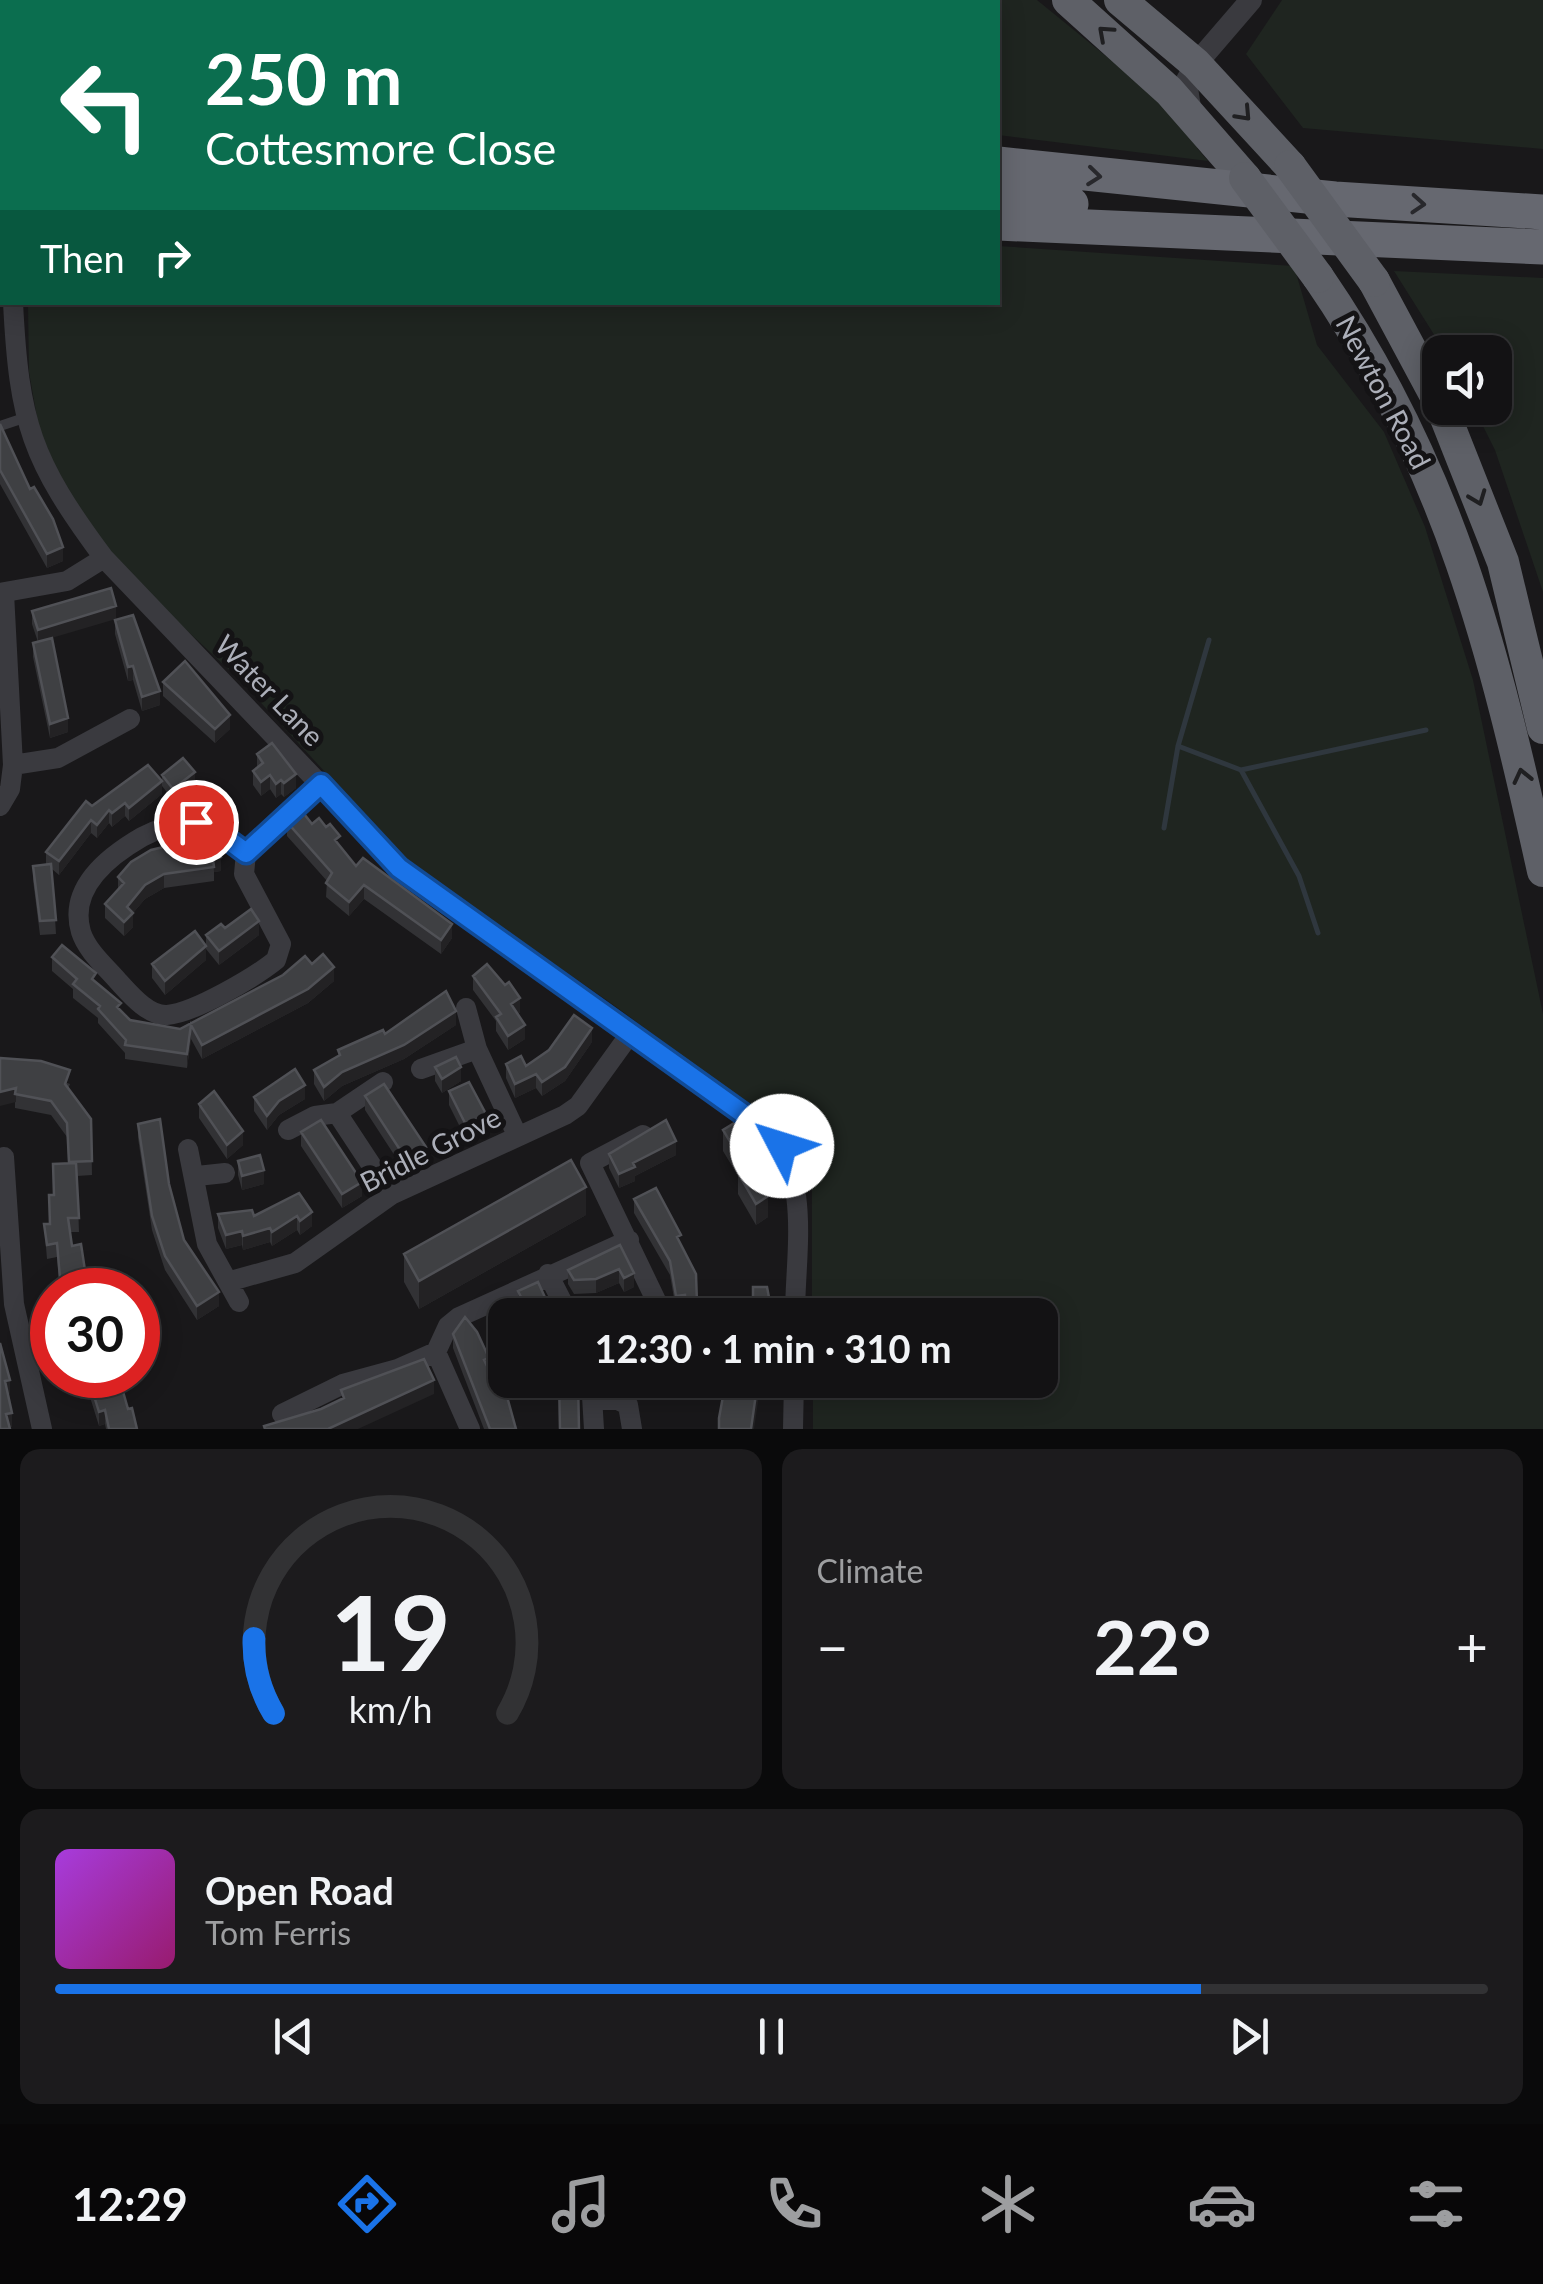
<!DOCTYPE html>
<html lang="en">
<head>
<meta charset="utf-8">
<style>
  body { margin:0; font-family:Lato,sans-serif; background:#1c1b1d; color:#f1f3f6; height:100vh; display:flex; flex-direction:column; font-size:38px; white-space:nowrap }
  * { box-sizing:border-box; margin:0 }
  p { font-size:32px; color:#9d9ea0 }
  .icon { flex:none; width:55px; height:55px; fill:none; stroke:currentColor; stroke-width:2; stroke-linecap:round; stroke-linejoin:round }
  .map { position:relative; height:1429px; overflow:hidden }
  .details { display:flex; flex-direction:column; gap:20px; padding:20px; background:#0a0a0b; flex:1 }
  .details>* { flex:none }
  .hud { position:absolute; left:0px; top:0px; width:1000px; height:305px; box-shadow:0 5px 25px #0003,0 0 0 2px #323234; background:#0b6e4f; color:#fff; overflow:hidden }
  .tools { position:absolute; left:1422px; top:335px; display:grid; gap:20px }
  .tools a { display:grid; place-items:center; width:90px; height:90px; border-radius:20px; background:#131214; box-shadow:0 5px 25px #0003,0 0 0 2px #323234; font-size:50px }
  .speed { position:absolute; left:30px; top:1268px; display:flex; gap:20px; font-size:50px; font-weight:700; text-align:center }
  .speed>* { display:grid; place-content:center; width:130px; height:130px; border-radius:50%; background:#131214; box-shadow:0 5px 25px #0003,0 0 0 2px #323234; line-height:1 }
  .speed .limit { border:15px solid #d22; background:#fff; color:#111 }
  .pin { position:absolute; display:grid; place-items:center; width:85px; height:85px; color:#fff; margin:-42px; border:5px solid #fff; border-radius:50%; box-shadow:0 2px 10px #0007 }
  .me { position:absolute; width:110px; margin:-55px; rotate:310deg; stroke-linejoin:round; filter:drop-shadow(0 0 8px #0008) }
  .turn { display:flex; align-items:center; gap:35px; height:210px; padding:0 40px; font-size:45px }
  .turn .icon { width:130px; height:130px; stroke-width:2.5 }
  .turn b { display:block; font-size:70px; line-height:85px }
  .then { display:flex; align-items:center; height:95px; padding:0 40px; background:#0003; gap:20px; font-size:38px }
  .big { font-size:75px; font-weight:700; line-height:1.1 }
  .details .widget { flex:1; display:flex; flex-direction:column; justify-content:center; gap:15px; min-width:0; padding:0 35px; border-radius:20px; background:#1c1b1d }
  .details .dial { align-items:center; gap:0 }
  .dial svg { height:260px; overflow:visible; fill:none; stroke:#323234; stroke-width:7; stroke-linecap:round; text-anchor:middle }
  .dial text { fill:#f1f3f6; stroke:none }
  .song { display:flex; align-items:center; gap:30px }
  .cover { width:120px; height:120px; border-radius:15px; background:linear-gradient(135deg,hsl(280 70% 55%),hsl(320 70% 35%)) }
  .played { height:10px; border-radius:5px; background:linear-gradient(90deg,#1a73e8 80%,#323234 80%) }
  .keys { display:flex; justify-content:space-around; direction:ltr }
  .heat { display:flex; justify-content:space-between; align-items:center; font-size:55px; direction:ltr }
  .details .tiles { flex:1; display:grid; gap:20px; grid-template-columns:1fr 1fr }
  .widget:last-child { grid-column:span 2 }
  .trip { position:absolute; left:488px; top:1298px; width:570px; height:100px; border-radius:20px; background:#131214; box-shadow:0 5px 25px #0003,0 0 0 2px #323234; font-weight:700; line-height:100px; text-align:center }
  .tab-bar { display:flex; height:160px; justify-content:space-around; align-items:center; background:#080708; color:#9d9ea0 }
  .tab-bar .icon { width:70px; height:70px }
  .tab-bar .on { color:#1a73e8 }
  .tab-bar b { font-size:45px; color:#f1f3f6 }
  .map>svg:first-child { display:block }
  .green { fill:#1f2520 }
  .lines { fill:none; stroke-linecap:round; stroke-linejoin:round }
  .stream { stroke:#2f373e; stroke-width:5 }
  .service { stroke:#3a3a3f; stroke-width:10 }
  .minor { stroke:#3a3a3f; stroke-width:20 }
  .tertiary { stroke:#3a3a3f; stroke-width:22 }
  .trunk { stroke:#5e6067; stroke-width:32 }
  .motorway { stroke:#666870; stroke-width:35 }
  .trunk-bridge { stroke:#5e6067; stroke-width:32 }
  .wall { fill:#323235 }
  .shaded-wall { fill:#232224 }
  .building { fill:#3f4043; stroke:#505156; stroke-width:2.5 }
  .oneway { stroke:#1f1f21 }
  .oneway2 { stroke:#28282c }
  .route-casing { stroke:#114b97; stroke-width:25 }
  .route { stroke:#1a73e8; stroke-width:18 }
  .labels { text-anchor:middle; dominant-baseline:central; stroke-width:10; stroke-linejoin:round; paint-order:stroke }
  .street-label { font-size:28px; fill:#acafb9; stroke:#141315 }
</style>
</head>
<body>
<div class="map">
<svg width="1543" height="1429" viewBox="0 0 1543 1429">
  <rect width="100%" height="100%" fill="#19181a"/>
  <path class="green" d="M529 0H1037L1123 70 1203 144 1197 148 1208 161 998 135V2Z
    M1282 0H1543V149L1303 128 1246 54Z
    M998 246 1294 266 1317 345 1384 432 1425 527 1473 680 1543 1014V1429H813V1380H1040V1315H812V1173L780 1113 743 1101 615 1006 411 865 239 679 139 586 93 536 41 440 29 372 28 303 998 302Z
    M1394 271 1543 278V592L1495 450 1474 408H1495V352H1445Z"/>
  <g class="lines">
    <path class="stream" d="M1178 746 1241 770 1426 730
      M1241 770 1299 876 1318 933
      M1164 828 1178 746 1209 640"/>
    <path class="service" d="M0 426 24 418"/>
    <path class="minor" d="M0 255 2 253
      M13 302C19 423 31 460 104 558L399 867 767 1130C812 1176 795 1255 795 1315
      M0 593 67 581 104 558
      M13 765 58 758 130 719
      M0 806 10 789 13 765 4 593
      M246 853C210 825 184 814 142 837 109 856 68 888 81 932 87 951 106 967 118 981 130 994 148 1016 167 1015 194 1013 255 977 276 960L281 944 244 874 246 853 321 784
      M466 1008 477 1049 517 1135
      M421 1069 477 1049
      M337 1113 391 1195
      M288 1130 315 1116 337 1113 383 1082
      M643 1135 590 1163 663 1315
      M188 1149 207 1244 239 1302
      M4 1157 14 1304 42 1429
      M197 1176 225 1173
      M548 1274 569 1315
      M231 1281 295 1263 391 1195 565 1115 578 1106 630 1034
      M591 1380 594 1429
      M593 1400H618L628 1405 632 1429
      M282 1414 343 1384 398 1369 436 1352
      M470 1429 436 1352 448 1326 459 1317 629 1240
      M793 1429 794 1380"/>
    <path class="tertiary" d="M1191 114 1186 82 1196 64 1251 0"/>
    <path class="trunk" d="M1068 0 1169 91 1245 178
      M1120 0 1196 64 1290 166
      M1318 277C1449 467 1494 650 1543 871
      M1374 281 1440 404
      M1442 408 1503 562 1543 728"/>
    <path class="motorway" d="M148 0 160 2
      M0 8H2
      M0 39 2 40
      M998 164 1335 199 1543 212
      M0 185H2
      M998 196 1071 204
      M998 223 1543 247"/>
    <path class="trunk-bridge" d="M1290 166 1374 281
      M1245 178 1318 277"/>
  </g>
  <path class="wall" d="M0 424 63 561 47 568 0 484Z
    M32 611 52 638 68 732 50 738 33 657V643L38 642 32 624Z
    M115 620 160 705 142 711 133 680 128 681 115 634Z
    M163 682 230 729 215 743 163 696Z
    M257 754 296 788 284 797 281 794 276 798 270 789 261 796 253 785V771L257 768Z
    M162 775 195 783 173 800 162 786Z
    M162 794 129 821 125 816 112 827 109 823 97 838 91 833 59 875 52 869 56 934 40 935 33 880V866L46 864V852L92 806Z
    M287 822 312 824 340 846 356 866 452 938 441 954 364 899 349 916 326 897 327 881 287 836Z
    M181 847 221 871 214 872V881L164 888 145 899 133 913V927L124 936 105 918V904L118 890V877Z
    M225 928 259 935 219 965 206 949V935Z
    M52 957 96 982 130 1020 180 1029 312 964 334 981 308 1003 202 1059 191 1039 187 1068 125 1059V1053L98 1023V1018L73 998V989L52 971Z
    M206 960 165 995 152 978V964Z
    M473 976 520 1012 518 1014 525 1039 508 1050 496 1031V1021L473 990Z
    M456 1025 404 1059 342 1086 324 1101 314 1084V1070L338 1056V1050L385 1034Z
    M592 1042 565 1081 542 1096 536 1088 515 1098 506 1078V1064L526 1066Z
    M0 1058 70 1084 68 1089 91 1119 92 1175 77 1176 79 1232H70L72 1246 88 1290H60L57 1257 47 1259 44 1224H50L54 1195 68 1163 67 1137 51 1115 15 1108V1102Z
    M435 1067 461 1081 442 1093 435 1081Z
    M449 1091 486 1128 466 1139 449 1105Z
    M365 1096 426 1161 406 1173 365 1110Z
    M254 1097 305 1099 279 1115 267 1130 254 1111Z
    M199 1104 243 1145 227 1159 199 1118Z
    M138 1124 169 1184 184 1240 219 1306 197 1320 165 1270 152 1230 138 1138Z
    M723 1130 766 1194 768 1217 756 1225 738 1194V1176L723 1151Z
    M301 1132 362 1196 342 1208 301 1146Z
    M609 1154 676 1155 635 1176V1181L619 1188 609 1168Z
    M238 1161 264 1184 242 1190 238 1175Z
    M299 1193 312 1226 300 1235 297 1230 272 1246 270 1242 243 1250 242 1245 226 1249 218 1228V1214L254 1216Z
    M634 1199 681 1245 697 1303 685 1309 676 1310 670 1275 634 1213Z
    M586 1215 419 1309 404 1282V1254Z
    M620 1245 634 1287 624 1292 619 1283 596 1293 574 1294 568 1284V1270Z
    M518 1291 553 1315H523L518 1305Z
    M453 1334 489 1369 516 1429H484L453 1348Z
    M76 1375H106L108 1385 128 1409 137 1429H106L105 1424 99 1426 90 1397 80 1399Z"/>
  <path class="shaded-wall" d="M63 547V561L47 568V554Z
    M116 606V619L38 642V630Z
    M133 666V680L128 681V667Z
    M160 691V705L142 711V697Z
    M230 715V729L215 743V729Z
    M68 718V732L50 738V724Z
    M195 772V783L173 800V789Z
    M296 774V788L284 797V783Z
    M270 775V789L261 796V782Z
    M281 780V794L276 798V784Z
    M162 781V794L129 821V808Z
    M125 803V816L112 827V813Z
    M109 810V823L97 838V825Z
    M91 820V833L59 875V861Z
    M221 857V871L214 872 213 859Z
    M164 874V888L145 899 133 913V927L124 936V922L127 907 145 885Z
    M364 885V899L349 916V902Z
    M259 921V935L219 965V951Z
    M452 924V938L441 954V940Z
    M206 946V960L165 995V981Z
    M334 967V981L308 1003 202 1059V1045Z
    M520 998V1012L511 1018V1004Z
    M456 1011V1025L404 1059 342 1086 324 1101V1087L342 1072Z
    M191 1025V1039L187 1068V1054Z
    M525 1025V1039L508 1050V1036Z
    M592 1028V1042L565 1081 542 1096V1082Z
    M461 1067V1081L442 1093V1079Z
    M536 1074V1088L515 1098V1084Z
    M305 1085V1099L279 1115 267 1130V1116L279 1101Z
    M16 1088V1102L0 1106V1092Z
    M486 1114V1128L466 1139V1125Z
    M243 1131V1145L227 1159V1145Z
    M676 1141V1155L635 1176V1181L619 1188V1174L633 1163Z
    M426 1147V1161L406 1173V1159Z
    M264 1170V1184L242 1190V1176Z
    M766 1174V1195L758 1179Z
    M362 1182V1196L342 1208V1194Z
    M586 1187V1215L419 1309V1281Z
    M768 1196V1217L756 1225V1204Z
    M312 1212V1226L300 1235V1221Z
    M297 1216V1230L272 1246V1232Z
    M270 1228V1242L243 1250V1236Z
    M242 1231V1245L226 1249V1235Z
    M619 1269V1283L596 1293V1279Z
    M634 1273V1287L624 1292V1278Z
    M219 1292V1306L197 1320V1306Z
    M10 1380V1394L5 1395V1381Z
    M434 1380V1394L358 1429H328Z
    M758 1381V1402L754 1429H751Z
    M90 1383V1397L80 1399V1385Z
    M105 1410V1424L99 1426V1412Z
    M12 1413V1427L6 1428V1414Z"/>
  <path class="building" d="M0 424 30 489 34 487 53 519 63 547 47 554 0 470Z
    M111 588 116 606 38 630 32 611Z
    M133 615 160 691 142 697 133 666 128 667 115 620Z
    M52 638 68 718 50 724 33 643Z
    M185 661 230 715 215 729 163 682Z
    M272 743 296 774 284 783 281 780 276 784 270 775 261 782 253 771 263 763 257 754Z
    M183 758 195 772 173 789 162 775Z
    M148 765 162 781 129 808 125 803 112 813 109 810 97 825 91 820 59 861 46 852 86 801 92 806Z
    M301 810 312 824 319 818 326 827 330 824 340 836 335 840 356 866 363 858 452 924 441 940 364 885 349 902 326 883 332 873 287 822Z
    M180 843 181 847 218 843 221 857 213 859 214 867 164 874 145 885 127 907 133 913 124 922 105 904 124 883 118 877 131 862 151 850Z
    M51 864 56 920 40 921 33 866Z
    M251 909 259 921 219 951 206 935 221 924 225 928Z
    M195 931 206 946 165 981 152 964Z
    M62 945 96 973 92 979 121 1003 117 1007 130 1020 180 1029 283 975 305 956 312 964 323 954 334 967 308 989 202 1045 191 1025 187 1054 125 1045 126 1040 98 1009 100 1006 73 984 77 979 52 957Z
    M487 964 505 985 509 982 520 998 511 1004 525 1025 508 1036 496 1017 501 1014 473 976Z
    M446 991 456 1011 404 1045 342 1072 324 1087 314 1070 340 1055 338 1050 383 1030 385 1034Z
    M574 1015 592 1028 565 1067 542 1082 536 1074 515 1084 506 1064 521 1056 526 1066 549 1050Z
    M456 1057 461 1067 442 1079 435 1067Z
    M0 1058 41 1061 70 1070 65 1084 91 1119 92 1161 69 1162 67 1123 51 1101 15 1094 16 1088 0 1092Z
    M295 1069 305 1085 279 1101 267 1116 254 1097Z
    M469 1082 486 1114 466 1125 449 1091Z
    M384 1084 426 1147 406 1159 365 1096Z
    M214 1091 243 1131 227 1145 199 1104Z
    M160 1119 169 1184 184 1240 219 1292 197 1306 165 1256 152 1216 138 1124Z
    M321 1120 362 1182 342 1194 301 1132Z
    M666 1120 676 1141 633 1163 635 1167 619 1174 609 1154Z
    M736 1122 766 1174 758 1179 768 1196 756 1204 738 1173 746 1168 723 1130Z
    M260 1155 264 1170 242 1176 238 1161Z
    M571 1160 586 1187 419 1281 404 1254Z
    M76 1163 79 1218H68L72 1246 81 1244 88 1290H61L57 1243 47 1245 44 1224H50L49 1195H54L53 1164Z
    M656 1188 681 1235 677 1237 696 1274 697 1303 707 1302 709 1315H686L685 1295 676 1296 670 1261 634 1199Z
    M299 1193 312 1212 300 1221 297 1216 272 1232 270 1228 243 1236 242 1231 226 1235 218 1214 252 1210 254 1216Z
    M620 1245 634 1273 624 1278 619 1269 596 1279 574 1280 568 1270Z
    M538 1282 553 1315H530L518 1291Z
    M753 1287H767L772 1313H753Z
    M465 1317 477 1332 489 1358 484 1360 501 1394 506 1393 516 1429H490L453 1334Z
    M0 1343 10 1380 5 1381 12 1413 6 1414 10 1429H0Z
    M424 1359 434 1380 328 1429H265L264 1426 321 1409 344 1398 341 1390Z
    M78 1375H106L108 1385 120 1381 128 1409 132 1408 137 1429H109L105 1410 99 1412 90 1383 80 1385Z
    M559 1380H578L579 1429H560Z
    M726 1380H758L751 1429H719V1418Z"/>
  <defs><path id="oneway-chevron" d="M-2-3.5L2.5 0L-2 3.5" fill="none" stroke-width="1.6" stroke-linecap="round" stroke-linejoin="round" transform="scale(2.5)"/></defs>
  <g class="oneway">
    <use href="#oneway-chevron" transform="translate(1105 33) rotate(-138)"/>
    <use href="#oneway-chevron" transform="translate(1244 114) rotate(47)"/>
    <use href="#oneway-chevron" transform="translate(1478 498) rotate(69)"/>
    <use href="#oneway-chevron" transform="translate(1522 776) rotate(-103)"/>
  </g>
  <g class="oneway2">
    <use href="#oneway-chevron" transform="translate(1094 176) rotate(6)"/>
    <use href="#oneway-chevron" transform="translate(1418 204) rotate(4)"/>
  </g>
  <g class="lines">
    <defs>
      <path id="route" d="M196 822 218 832 246 853 321 784 399 868 766 1130 782 1146"/>
    </defs>
    <use href="#route" class="route-casing"/>
    <use href="#route" class="route"/>
  </g>
  <g class="labels">
    <g class="street-label">
      <text transform="translate(1384 392) rotate(62)">Newton Road</text>
      <text transform="translate(270 690) rotate(46)">Water Lane</text>
      <text transform="translate(430 1149) rotate(-27)">Bridle Grove</text>
    </g>
  </g>
</svg>
<div class="tools">
<a><svg class="icon" aria-label="sound" viewBox="0 0 24 24"><path d="M4 9h4l5-4v14l-5-4H4zM17 9q2 3 0 6"/></svg></a>
</div>
<div class="speed"><div class="limit">30</div></div>
<div class="pin" style="left:196px;top:822px;background:#d93025"><svg class="icon" aria-label="arrive" viewBox="0 0 24 24"><path d="M6 21V4h12l-3 4 3 4H6"/></svg></div>
<svg class="me" style="left:782px;top:1146px" viewBox="-20 -20 40 40"><circle r="19" fill="#fff"/><path d="M0-13L10 11 0 6-10 11z" fill="#1a73e8"/></svg>
<div class="trip">12:30 · 1 min · 310 m</div>
<div class="hud">
<div class="turn"><svg class="icon" aria-label="left" viewBox="0 0 24 24"><path d="M17 20v-9H6M10 6l-5 5 5 5"/></svg><div><b>250 m</b>Cottesmore Close</div></div>
<div class="then">Then<svg class="icon" aria-label="right" viewBox="0 0 24 24"><path d="M7 20v-9h11M14 6l5 5-5 5"/></svg></div>
</div>
</div>
<section class="details">
<div class="tiles">
<div class="widget dial"><svg viewBox="0 0 100 80">
<path d="M14 69A42 42 0 1 1 86 69"/>
<path d="M14 69A42 42 0 0 1 8 46" stroke="#1a73e8"/>
<text x="50" y="56" font-size="32" font-weight="700">19</text>
<text x="50" y="72" font-size="11">km/h</text>
</svg></div>
<div class="widget"><p>Climate</p>
<div class="heat"><a>−</a><b class="big">22°</b><a>+</a></div>
</div>
<div class="widget">
<div class="song"><i class="cover"></i><div><b>Open Road</b><p>Tom Ferris</p></div></div>
<div class="played"></div>
<div class="keys"><svg class="icon" aria-label="previous" viewBox="0 0 24 24"><path d="M18 5L8 12l10 7zM5 5v14"/></svg><svg class="icon" aria-label="pause" viewBox="0 0 24 24"><path d="M8 5v14M16 5v14"/></svg><svg class="icon" aria-label="next" viewBox="0 0 24 24"><path d="M6 5l10 7-10 7zM19 5v14"/></svg></div>
</div>
</div>
</section>
<nav class="tab-bar">
<b>12:29</b>
<svg class="icon on" aria-label="directions" viewBox="0 0 24 24"><path d="M12 3l9 9-9 9-9-9zM9 14v-3h6M13 9l2 2-2 2"/></svg>
<svg class="icon" aria-label="music" viewBox="0 0 24 24"><path d="M9 18V5l10-2v13"/><circle cx="6" cy="18" r="3"/><circle cx="16" cy="16" r="3"/></svg>
<svg class="icon" aria-label="phone" viewBox="0 0 24 24"><path d="M5 4h4l2 5-3 2q2 4 5 5l2-3 5 2v4C11 20 4 13 5 4z"/></svg>
<svg class="icon" aria-label="climate" viewBox="0 0 24 24"><path d="M12 3v18M4 7l16 10M4 17L20 7"/></svg>
<svg class="icon" aria-label="car" viewBox="0 0 24 24"><path d="M5 17H2v-5l4-1 3-4h7l3 4 3 1v5h-3M9 17h6M6 11h13"/><circle cx="7" cy="17" r="2"/><circle cx="17" cy="17" r="2"/></svg>
<svg class="icon" aria-label="filters" viewBox="0 0 24 24"><path d="M4 7h16M4 17h16"/><circle cx="9" cy="7" r="2"/><circle cx="15" cy="17" r="2"/></svg>
</nav>
</body>
</html>
